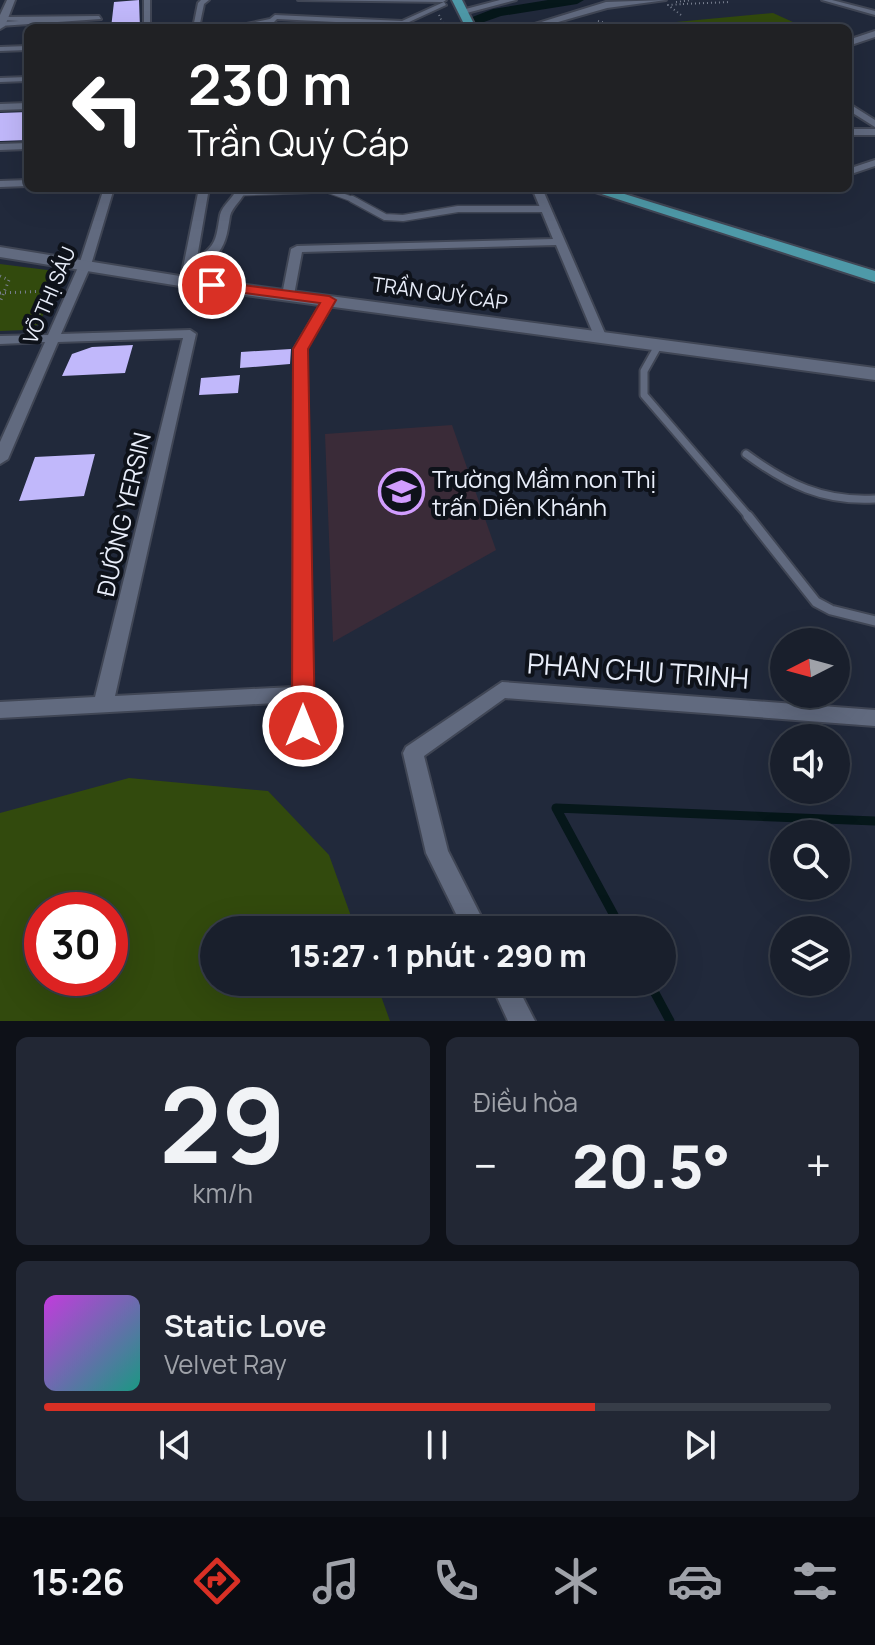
<!DOCTYPE html>
<html lang="vi">
<head>
<meta charset="utf-8">
<style>
  body { margin:0; font-family:Manrope,sans-serif; background:#222734; color:#f1f3f6; height:100vh; display:flex; flex-direction:column; font-size:30px; white-space:nowrap }
  * { box-sizing:border-box; margin:0 }
  p { font-size:26px; color:#9fa2a9 }
  .icon { flex:none; width:44px; height:44px; fill:none; stroke:currentColor; stroke-width:2; stroke-linecap:round; stroke-linejoin:round }
  .map { position:relative; height:1021px; overflow:hidden }
  .side { display:flex; flex-direction:column; gap:16px; padding:16px; background:#0e1118; flex:1 }
  .side>* { flex:none }
  .hud { position:absolute; left:24px; top:24px; width:828px; height:168px; border-radius:12px; box-shadow:0 8px 32px #0002,0 0 0 2px #373d48; background:#202124; color:#fff; overflow:hidden }
  .needle { width:52px; rotate:264deg }
  .controls { position:absolute; left:770px; top:628px; display:grid; gap:16px }
  .controls a { display:grid; place-items:center; width:80px; height:80px; border-radius:50%; background:#191f2c; box-shadow:0 8px 32px #0002,0 0 0 2px #373d48; font-size:40px }
  .speed { position:absolute; left:24px; top:892px; display:flex; gap:16px; font-size:40px; font-weight:700; text-align:center }
  .speed>* { display:grid; place-content:center; width:104px; height:104px; border-radius:50%; background:#191f2c; box-shadow:0 8px 32px #0002,0 0 0 2px #373d48; line-height:1 }
  .speed .limit { border:12px solid #d22; background:#fff; color:#111 }
  .pin { position:absolute; display:grid; place-items:center; width:68px; height:68px; color:#fff; margin:-34px; border:4px solid #fff; border-radius:50%; box-shadow:0 2px 8px #0007 }
  .me { position:absolute; width:88px; margin:-44px; rotate:0deg; stroke-linejoin:round; filter:drop-shadow(0 0 6px #0008) }
  .turn { display:flex; align-items:center; gap:28px; height:168px; padding:0 32px; font-size:36px }
  .turn .icon { width:104px; height:104px; stroke-width:2.5 }
  .turn b { display:block; font-size:56px; line-height:68px }
  .big { font-size:60px; font-weight:800; line-height:1.1 }
  .side .tile { flex:1; display:flex; flex-direction:column; justify-content:center; gap:12px; min-width:0; padding:0 28px; border-radius:12px; background:#222734 }
  .side .dial { align-items:center; gap:0 }
  .dial b { font-size:104px; line-height:1 }
  .song { display:flex; align-items:center; gap:24px }
  .cover { width:96px; height:96px; border-radius:12px; background:linear-gradient(135deg,hsl(290 70% 55%),hsl(170 70% 35%)) }
  .played { height:8px; border-radius:4px; background:linear-gradient(90deg,#d93025 70%,#373d48 70%) }
  .keys { display:flex; justify-content:space-around; direction:ltr }
  .heat { display:flex; justify-content:space-between; align-items:center; font-size:44px; direction:ltr }
  .side .tiles { flex:1; display:grid; gap:16px; grid-template-columns:1fr 1fr }
  .tile:last-child { grid-column:span 2 }
  .trip { position:absolute; left:200px; top:916px; width:476px; height:80px; border-radius:40px; background:#191f2c; box-shadow:0 8px 32px #0002,0 0 0 2px #373d48; font-weight:800; line-height:80px; text-align:center }
  .menu { display:flex; height:128px; justify-content:space-around; align-items:center; background:#0a0c12; color:#9fa2a9 }
  .menu .icon { width:56px; height:56px }
  .menu .active { color:#d93025 }
  .menu b { font-size:36px; color:#f1f3f6 }
  .map>svg:first-child { display:block }
  .education { fill:#3a2b38 }
  .green { fill:#324a0d; fill-rule:evenodd }
  .lines { fill:none; stroke-linecap:round; stroke-linejoin:round }
  .stream { stroke:#06171a; stroke-width:9 }
  .river { fill:#06171a; fill-rule:evenodd }
  .building { fill:#c1b8fb }
  .lane-far3-casing { stroke:#404655; stroke-width:7 }
  .lane-far2-casing { stroke:#404655; stroke-width:9 }
  .lane-far1-casing { stroke:#404655; stroke-width:11 }
  .lane-casing { stroke:#404655; stroke-width:13 }
  .street-casing { stroke:#404655; stroke-width:4 }
  .secondary-casing { stroke:#404655; stroke-width:4 }
  .primary-casing { stroke:#404655; stroke-width:4 }
  .path-far1 { stroke:#787f8f; stroke-width:2; stroke-dasharray:1 3; stroke-linecap:butt }
  .path { stroke:#787f8f; stroke-width:3; stroke-dasharray:1 4; stroke-linecap:butt }
  .lane-far3 { stroke:#616a7f; stroke-width:5 }
  .lane-far2 { stroke:#616a7f; stroke-width:6 }
  .lane-far1 { stroke:#616a7f; stroke-width:7 }
  .lane { stroke:#616a7f; stroke-width:9 }
  .street { fill:#616a7f; fill-rule:evenodd }
  .secondary { fill:#616a7f; fill-rule:evenodd }
  .primary { fill:#4e99a8; fill-rule:evenodd }
  .route { fill:#d93025; stroke:#8d1f18; stroke-width:2 }
  .labels { text-anchor:middle; dominant-baseline:central; stroke-width:8; stroke-linejoin:round; paint-order:stroke }
  .far-street-label { font-size:20px; fill:#e9eefa; stroke:#0e121a }
  .poi-label { font-size:24px; fill:#e9eefa; stroke:#0e121a; text-anchor:start }
  .street-label { font-size:24px; fill:#e9eefa; stroke:#0e121a }
  .near-street-label { font-size:28px; fill:#e9eefa; stroke:#0e121a }
</style>
</head>
<body>
<div class="map">
<svg width="875" height="1021" viewBox="0 0 875 1021">
  <rect width="100%" height="100%" fill="#21293b"/>
  <path class="education" d="M452 425 496 550 333 642 325 434Z"/>
  <path class="green" d="M773 13 806 28 644 25Z
    M0 264 55 271 61 276 39 324 25 330 0 331Z
    M129 778 268 791 329 855 356 930H214V982H376L390 1021H0V813ZM42 910H110V978H42Z"/>
  <g class="lines">
    <path class="stream" d="M622 930 556 808 875 821
      M649 982 670 1021"/>
    <path class="river" d="M548 0H584L577 4 501 16 467 28H444L493 9Z"/>
  </g>
  <path class="building" d="M139 0 140 28H111L114 2Z
    M28 112V140L0 141V113Z
    M133 345 125 373 62 376 72 354 92 347Z
    M291 349 290 364 240 368 241 352Z
    M240 375 238 393 199 395 201 378Z
    M95 454 84 496 19 501 35 457Z"/>
  <g class="lines">
    <defs>
      <path id="lane-far3" d="M242 193 327 190 357 201"/>
      <path id="lane-far2" d="M352 199 385 217 403 218 458 209H546"/>
      <path id="lane-far1" d="M658 346 644 371V395L750 518
        M746 454C787 484 823 502 875 499"/>
      <path id="lane" d="M748 516 816 602 831 610 875 621"/>
      <path id="street" d="M144 0H150V28H144Z
        M201 0H209L204 4 199 28H193L198 3Z
        M298 0H446L443 2Z
        M822 0H832L875 11V15Z
        M444 2 446 5 396 28 394 25 277 19 273 23 227 28 270 19 275 15 402 21Z
        M99 16 101 19 0 26V22L19 21 2 20 4 17Z
        M28 46V50L0 51V47Z
        M28 77V81L0 82V78Z
        M28 103V109L0 110V104Z
        M848 103 875 120V127L848 110Z
        M848 129H875V135H848Z
        M28 143V149L0 150V144Z
        M875 160V166L848 175V169Z
        M28 180V186L0 187V181Z
        M104 188H114L91 265 61 334 190 330 196 334 115 696 293 687 294 349 325 297 329 296 335 300 306 349 313 694V726L310 732 303 734 296 732 293 726V702L0 718V702L95 697 183 338 58 342 8 459 0 464V442L45 342 0 344V336L48 335 79 265Z
        M199 188H209L197 258C218 245 216 236 220 215 222 205 234 198 237 188H247C244 198 232 207 230 216 226 242 224 257 195 266L194 273 188 276 182 273Z
        M532 188H542L607 338 606 341 601 342 595 338 556 245 302 252 294 295 288 299 282 295 291 249 297 246 553 239Z
        M502 682 875 710V726L505 698 424 756 448 851 488 930H464L426 853 403 753 406 747Z
        M490 982H515L535 1021H508Z"/>
      <path id="secondary" d="M7 0H15L5 26 0 29V15Z
        M500 0H516L463 14 458 11Z
        M666 0 607 8 537 28H522L606 2Z
        M875 31V37L848 46V40Z
        M0 247 186 277 875 368V380L186 287 0 257Z"/>
      <path id="primary" d="M452 0H462L476 28H466Z
        M583 188H605L875 271V282Z"/>
    </defs>
    <use href="#lane-far3" class="lane-far3-casing"/>
    <use href="#lane-far2" class="lane-far2-casing"/>
    <use href="#lane-far1" class="lane-far1-casing"/>
    <use href="#lane" class="lane-casing"/>
    <use href="#street" class="street-casing"/>
    <use href="#secondary" class="secondary-casing"/>
    <use href="#primary" class="primary-casing"/>
    <path class="path-far1" d="M676 2 692 0
      M683 4 730 2
      M439 15 445 28
      M681 15 668 5 683 4
      M598 21 627 28"/>
    <path class="path" d="M0 276 9 280 0 302
      M0 293 50 291
      M30 325 36 322 54 275"/>
    <use href="#lane-far3" class="lane-far3"/>
    <use href="#lane-far2" class="lane-far2"/>
    <use href="#lane-far1" class="lane-far1"/>
    <use href="#lane" class="lane"/>
    <use href="#street" class="street"/>
    <use href="#secondary" class="secondary"/>
    <use href="#primary" class="primary"/>
  </g>
  <path class="route" d="M212 281 329 296 336 300 308 349 315 726 311 733H295L292 726 293 349 320 303 207 288 205 285Z"/>
  <defs>
    <symbol id="school-ring" viewBox="-11 -11 22 22"><circle r="9.5" fill="#0e121a" stroke="#d19dfe" stroke-width="1.5"/><path d="M0-5L7-2L0 1L-7-2ZM-4 1L0 2.5L4 1V4Q0 6-4 4Z" fill="#d19dfe"/></symbol>
  </defs>
  <g fill-rule="evenodd">
    <use href="#school-ring" x="376" y="466" width="51" height="51"/>
  </g>
  <g class="labels">
    <g class="far-street-label">
      <text transform="translate(440 293) rotate(8)">TRẦN QUÝ CÁP</text>
      <text transform="translate(49 295) rotate(-67)">VÕ THỊ SÁU</text>
    </g>
    <g class="poi-label">
      <text x="432" y="478">Trường Mầm non Thị<tspan x="432" dy="28">trấn Diên Khánh</tspan></text>
    </g>
    <g class="street-label">
      <text transform="translate(123 514) rotate(-77)">ĐƯỜNG YERSIN</text>
    </g>
    <g class="near-street-label">
      <text transform="translate(638 670) rotate(4)">PHAN CHU TRINH</text>
    </g>
  </g>
</svg>
<div class="controls">
<a><svg class="needle" viewBox="-14 -14 28 28"><path d="M0-13l5 13h-10z" fill="#e53935"/><path d="M0 13l5-13h-10z" fill="#9fa2a9"/></svg></a>
<a><svg class="icon" aria-label="sound" viewBox="0 0 24 24"><path d="M4 9h4l5-4v14l-5-4H4zM17 9q2 3 0 6"/></svg></a>
<a><svg class="icon" aria-label="search" viewBox="0 0 24 24"><circle cx="10" cy="10" r="6"/><path d="M15 15l6 6"/></svg></a>
<a><svg class="icon" aria-label="layers" viewBox="0 0 24 24"><path d="M12 4l9 5-9 5-9-5zM3 14l9 5 9-5"/></svg></a>
</div>
<div class="speed"><div class="limit">30</div></div>
<div class="pin" style="left:212px;top:285px;background:#d93025"><svg class="icon" aria-label="arrive" viewBox="0 0 24 24"><path d="M6 21V4h12l-3 4 3 4H6"/></svg></div>
<svg class="me" style="left:303px;top:726px" viewBox="-20 -20 40 40"><circle r="17" fill="#d93025" stroke="#fff" stroke-width="3"/><path d="M0-11L8 9 0 5-8 9z" fill="#fff"/></svg>
<div class="trip">15:27 · 1 phút · 290 m</div>
<div class="hud">
<div class="turn"><svg class="icon" aria-label="left" viewBox="0 0 24 24"><path d="M17 20v-9H6M10 6l-5 5 5 5"/></svg><div><b>230 m</b>Trần Quý Cáp</div></div>
</div>
</div>
<section class="side">
<div class="tiles">
<div class="tile dial"><b>29</b><p>km/h</p></div>
<div class="tile"><p>Điều hòa</p>
<div class="heat"><a>−</a><b class="big">20.5°</b><a>+</a></div>
</div>
<div class="tile">
<div class="song"><i class="cover"></i><div><b>Static Love</b><p>Velvet Ray</p></div></div>
<div class="played"></div>
<div class="keys"><svg class="icon" aria-label="previous" viewBox="0 0 24 24"><path d="M18 5L8 12l10 7zM5 5v14"/></svg><svg class="icon" aria-label="pause" viewBox="0 0 24 24"><path d="M8 5v14M16 5v14"/></svg><svg class="icon" aria-label="next" viewBox="0 0 24 24"><path d="M6 5l10 7-10 7zM19 5v14"/></svg></div>
</div>
</div>
</section>
<nav class="menu">
<b>15:26</b>
<svg class="icon active" aria-label="directions" viewBox="0 0 24 24"><path d="M12 3l9 9-9 9-9-9zM9 14v-3h6M13 9l2 2-2 2"/></svg>
<svg class="icon" aria-label="music" viewBox="0 0 24 24"><path d="M9 18V5l10-2v13"/><circle cx="6" cy="18" r="3"/><circle cx="16" cy="16" r="3"/></svg>
<svg class="icon" aria-label="phone" viewBox="0 0 24 24"><path d="M5 4h4l2 5-3 2q2 4 5 5l2-3 5 2v4C11 20 4 13 5 4z"/></svg>
<svg class="icon" aria-label="climate" viewBox="0 0 24 24"><path d="M12 3v18M4 7l16 10M4 17L20 7"/></svg>
<svg class="icon" aria-label="car" viewBox="0 0 24 24"><path d="M5 17H2v-5l4-1 3-4h7l3 4 3 1v5h-3M9 17h6M6 11h13"/><circle cx="7" cy="17" r="2"/><circle cx="17" cy="17" r="2"/></svg>
<svg class="icon" aria-label="filters" viewBox="0 0 24 24"><path d="M4 7h16M4 17h16"/><circle cx="9" cy="7" r="2"/><circle cx="15" cy="17" r="2"/></svg>
</nav>
</body>
</html>
